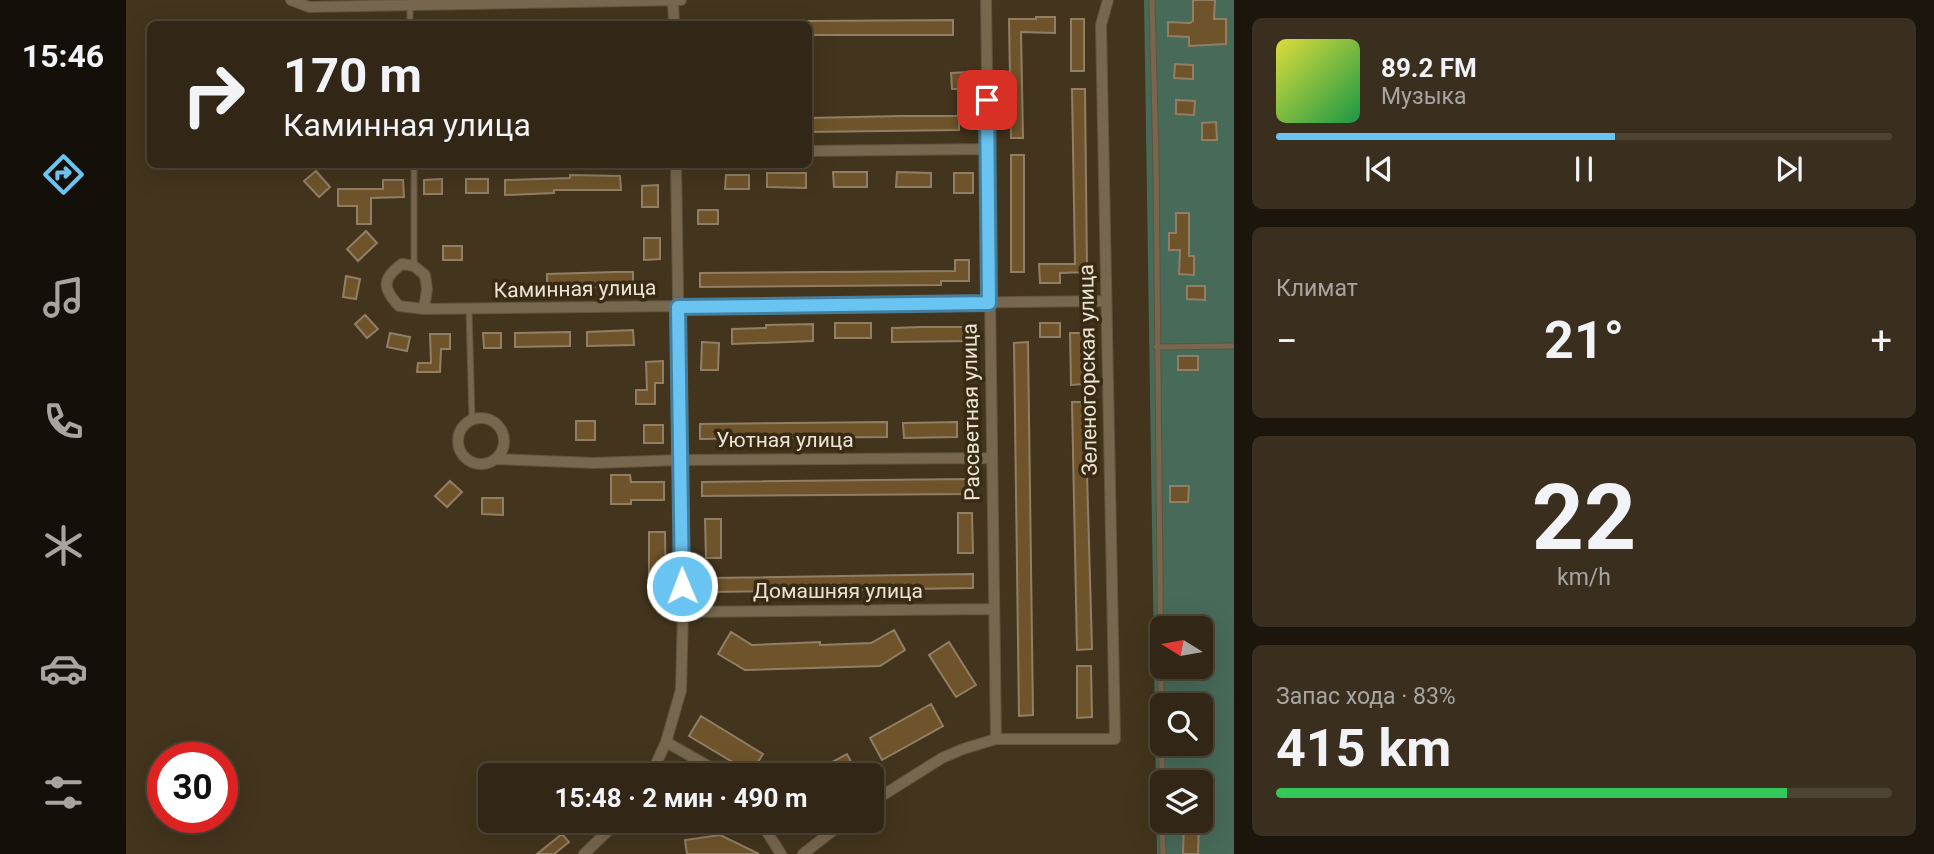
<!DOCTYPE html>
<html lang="ru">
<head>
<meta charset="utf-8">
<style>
  body { margin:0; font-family:Roboto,sans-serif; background:#3a2f1f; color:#f1f3f6; height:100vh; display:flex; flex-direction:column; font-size:26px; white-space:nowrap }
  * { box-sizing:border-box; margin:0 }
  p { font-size:23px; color:#a8a5a1 }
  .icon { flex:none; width:38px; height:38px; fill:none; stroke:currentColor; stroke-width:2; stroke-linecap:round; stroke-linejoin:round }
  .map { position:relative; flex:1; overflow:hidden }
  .panel { display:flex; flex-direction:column; gap:18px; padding:18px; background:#1c150c; width:700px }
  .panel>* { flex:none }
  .top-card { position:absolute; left:21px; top:21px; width:665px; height:147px; border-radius:10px; box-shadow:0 7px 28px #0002,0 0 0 2px #4d4435; background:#322716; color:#f1f3f6; overflow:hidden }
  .needle { width:46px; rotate:281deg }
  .fabs { position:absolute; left:1024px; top:616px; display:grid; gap:14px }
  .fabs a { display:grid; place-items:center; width:63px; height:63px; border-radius:10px; background:#322716; box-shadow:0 7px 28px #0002,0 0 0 2px #4d4435; font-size:35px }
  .speed { position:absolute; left:21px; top:742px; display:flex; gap:14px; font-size:35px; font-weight:700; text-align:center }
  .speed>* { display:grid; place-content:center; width:91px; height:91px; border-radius:50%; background:#322716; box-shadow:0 7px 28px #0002,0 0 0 2px #4d4435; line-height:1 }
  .speed .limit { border:10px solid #d22; background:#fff; color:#111 }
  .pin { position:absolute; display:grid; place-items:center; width:60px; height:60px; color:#fff; margin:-30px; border-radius:14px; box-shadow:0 4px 10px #0006 }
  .me { position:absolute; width:77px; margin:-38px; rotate:359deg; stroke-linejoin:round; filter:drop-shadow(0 0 5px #0008) }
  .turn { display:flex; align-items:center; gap:24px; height:147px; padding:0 21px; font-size:32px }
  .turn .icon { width:91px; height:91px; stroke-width:2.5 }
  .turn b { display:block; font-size:49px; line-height:60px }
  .big { font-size:52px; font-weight:700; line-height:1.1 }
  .panel .widget { flex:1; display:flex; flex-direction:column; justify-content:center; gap:10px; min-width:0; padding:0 24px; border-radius:10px; background:#3a2f1f }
  .panel .dial { align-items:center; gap:0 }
  .dial b { font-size:91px; line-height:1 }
  .song { display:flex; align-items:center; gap:21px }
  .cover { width:84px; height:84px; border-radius:10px; background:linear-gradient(135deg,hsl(60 70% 55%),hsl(140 70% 35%)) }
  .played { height:7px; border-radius:4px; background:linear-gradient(90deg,#69c4f1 55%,#4d4435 55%) }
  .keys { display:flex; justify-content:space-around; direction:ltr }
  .heat { display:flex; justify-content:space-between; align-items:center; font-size:38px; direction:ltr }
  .charge { height:10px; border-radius:5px; background:linear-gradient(90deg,#34c759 83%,#4d4435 0) }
  .trip { position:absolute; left:352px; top:763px; width:406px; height:70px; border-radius:10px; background:#322716; box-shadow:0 7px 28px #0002,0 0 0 2px #4d4435; font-weight:700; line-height:70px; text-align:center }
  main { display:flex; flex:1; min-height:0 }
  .dock { display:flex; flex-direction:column; width:126px; justify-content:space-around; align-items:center; background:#141009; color:#a8a5a1 }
  .dock .icon { width:49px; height:49px }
  .dock .selected { color:#69c4f1 }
  .dock b { font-size:32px; color:#f1f3f6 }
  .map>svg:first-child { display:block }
  .green { fill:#486a58; fill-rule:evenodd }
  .building { fill:#6f542b; stroke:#907f65; stroke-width:2 }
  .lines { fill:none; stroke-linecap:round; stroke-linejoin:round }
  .lane-casing { stroke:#60533f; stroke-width:7 }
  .street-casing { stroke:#60533f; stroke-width:12 }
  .lane { stroke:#78674f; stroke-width:5 }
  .street { stroke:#78674f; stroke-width:10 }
  .route-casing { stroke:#447f9d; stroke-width:18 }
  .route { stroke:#69c4f1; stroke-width:12 }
  .labels { text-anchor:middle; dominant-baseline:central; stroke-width:7; stroke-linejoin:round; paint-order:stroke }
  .street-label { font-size:21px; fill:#ece3d5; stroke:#392a13 }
</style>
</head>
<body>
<main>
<nav class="dock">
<b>15:46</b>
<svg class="icon selected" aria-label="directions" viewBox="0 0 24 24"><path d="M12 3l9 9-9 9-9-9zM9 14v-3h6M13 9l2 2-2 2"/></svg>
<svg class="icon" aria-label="music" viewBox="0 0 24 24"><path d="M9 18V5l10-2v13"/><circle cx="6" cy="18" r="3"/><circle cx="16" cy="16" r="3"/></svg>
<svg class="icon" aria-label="phone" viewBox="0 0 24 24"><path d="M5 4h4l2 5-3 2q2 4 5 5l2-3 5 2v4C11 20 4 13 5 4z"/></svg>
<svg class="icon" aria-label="climate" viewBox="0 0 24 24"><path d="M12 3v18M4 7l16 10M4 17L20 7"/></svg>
<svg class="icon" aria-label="car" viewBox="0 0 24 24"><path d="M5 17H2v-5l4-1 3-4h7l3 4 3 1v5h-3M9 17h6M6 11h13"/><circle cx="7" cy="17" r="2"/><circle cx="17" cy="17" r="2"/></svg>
<svg class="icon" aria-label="filters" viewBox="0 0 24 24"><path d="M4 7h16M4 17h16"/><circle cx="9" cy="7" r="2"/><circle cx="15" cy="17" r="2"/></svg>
</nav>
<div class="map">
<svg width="1108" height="854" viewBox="0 0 1108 854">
  <rect width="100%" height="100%" fill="#43341d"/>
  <path class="green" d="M1018 0H1108V854H1031ZM1036 628H1074V667H1036ZM1036 705H1074V744H1036ZM1036 782H1074V821H1036Z"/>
  <path class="building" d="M1067 0H1089L1088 19H1100V44L1063 46V37L1042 36V22L1064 23 1067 21Z
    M910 17H929V33L895 32 897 138H885L883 19H910Z
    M945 19H958V71H945Z
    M827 20V35H682V21Z
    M1049 64 1067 65V79L1048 78Z
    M842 72V89H826L825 73Z
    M946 89H959L961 272 934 273V283H914L913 264H949Z
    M1050 100 1069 101 1068 115 1050 114Z
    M775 116H833V130L682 132V118Z
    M1090 122 1091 140H1076V123Z
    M885 155H898V272H885Z
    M190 171 204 187 193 197 178 181Z
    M707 172H741V187H708Z
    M771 172 805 173V187H770Z
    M641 173H680V188L641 187Z
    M828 173H847V193H828Z
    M444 175 494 176 495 190H428V193L379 195V180L444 178Z
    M600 175H623V189H599Z
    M316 179V194H298V180Z
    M340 179H362V193H340Z
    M257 180H277L278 197 245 198V224H231V206H212V189H257Z
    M532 185V207H516V186Z
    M572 210H592V224H572Z
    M1050 213H1063V256H1068V275L1053 274 1054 250H1043V233H1050Z
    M240 231 251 243 232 261 221 249Z
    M518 238H534V259L518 260Z
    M317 246H336V260H317Z
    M829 260H843V281H815V285L574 287V273L829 271Z
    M489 272H507V286L421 289V274Z
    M220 276 234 279 230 299 217 297Z
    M1061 286H1079V300L1061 299Z
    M239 315 252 329 241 338 229 324Z
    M709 323H745V338H709Z
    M914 323H934V337H914Z
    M687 324V341L606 344V329L640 328V325Z
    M796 327H848V341L766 342V328Z
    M507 330 508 345 461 346V332Z
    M444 332V346L389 347V333Z
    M264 333 284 337 281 351 261 347Z
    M357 333H375V348H358Z
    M944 333H957V384L945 385Z
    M304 334H324V349H315L314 372H291L292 363H305Z
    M576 342 593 343 592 370H575Z
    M902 342 907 715 893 716 888 343Z
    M1052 356H1072V370H1052Z
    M537 361V383H529V404H510V390H521L520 362Z
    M946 402H959L966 649 951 650Z
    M450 421H469V440H450Z
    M761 422V437L574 439V424Z
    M831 422V437L778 438 777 423Z
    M518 425H537V443H518Z
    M485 475H504L505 482H538V500H505V504H485Z
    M842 479V494L576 496V482Z
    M324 481 336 492 321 507 309 496Z
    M1044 486H1063L1062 502H1044Z
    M356 498H377V515L356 514Z
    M832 513H846L847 553H832Z
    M579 519H595V558H580Z
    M523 532H539L540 598H523Z
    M847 574V588L583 592V578Z
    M768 630 779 650 754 666 619 670 592 654 605 632 626 645 694 642V645L745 643Z
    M823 642 850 685 830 697 803 655Z
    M951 666H965L966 717 951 718Z
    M805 704 817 726 756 760 744 738Z
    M575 716 637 754 625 773 563 736Z
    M721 754 732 775H682Z
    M1058 821H1073L1072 854H1057Z
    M436 834 443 842 428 854H411Z
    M594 835 633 854H561L559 840Z"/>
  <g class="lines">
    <defs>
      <path id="lane" d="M1026 0 1030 161 1036 785
        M284 5V24
        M288 164V266
        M343 310 346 419
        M1030 347 1108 346
        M1036 821 1037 854"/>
      <path id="street" d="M165 0 183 7 555 0
        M547 0 548 24
        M860 0 870 739
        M682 151 861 149
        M298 309 301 289 299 275 288 266 276 264C255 279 257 289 273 306L298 309 979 301
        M332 441a23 23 0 1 1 46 0a23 23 0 1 1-46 0Z
        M369 459 468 463 554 460 865 458
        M557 612 867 609
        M540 742 598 775
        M525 775 540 742 555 690 557 612 550 164
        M746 802 816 758 837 749 870 739H989L975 25 982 0
        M634 821 655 854
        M458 854 492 821
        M677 854 719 821"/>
    </defs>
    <use href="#lane" class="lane-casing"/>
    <use href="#street" class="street-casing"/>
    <use href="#lane" class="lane"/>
    <use href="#street" class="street"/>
  </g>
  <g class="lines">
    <defs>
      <path id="route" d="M556 586 552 307 863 303 861 100"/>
    </defs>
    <use href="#route" class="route-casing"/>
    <use href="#route" class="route"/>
  </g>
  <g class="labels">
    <g class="street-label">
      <text transform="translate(449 289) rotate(-1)">Каминная улица</text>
      <text transform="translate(962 370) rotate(-91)">Зеленогорская улица</text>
      <text transform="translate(845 412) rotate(-91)">Рассветная улица</text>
      <text x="659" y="440">Уютная улица</text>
      <text x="712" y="591">Домашняя улица</text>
    </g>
  </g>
</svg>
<div class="fabs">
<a><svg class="needle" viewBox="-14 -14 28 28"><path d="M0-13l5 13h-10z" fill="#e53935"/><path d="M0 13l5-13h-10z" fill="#a8a5a1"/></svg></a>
<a><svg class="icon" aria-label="search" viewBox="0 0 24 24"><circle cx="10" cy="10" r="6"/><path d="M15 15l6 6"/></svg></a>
<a><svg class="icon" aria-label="layers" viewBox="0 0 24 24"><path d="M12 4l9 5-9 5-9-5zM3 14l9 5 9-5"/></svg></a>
</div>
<div class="speed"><div class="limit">30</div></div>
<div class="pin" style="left:861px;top:100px;background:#d93025"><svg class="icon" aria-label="arrive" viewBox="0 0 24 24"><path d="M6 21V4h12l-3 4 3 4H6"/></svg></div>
<svg class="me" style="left:556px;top:586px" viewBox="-20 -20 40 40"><circle r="17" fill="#69c4f1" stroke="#fff" stroke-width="3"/><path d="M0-11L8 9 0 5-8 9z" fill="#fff"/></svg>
<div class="trip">15:48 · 2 мин · 490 m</div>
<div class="top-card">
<div class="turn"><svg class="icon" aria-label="right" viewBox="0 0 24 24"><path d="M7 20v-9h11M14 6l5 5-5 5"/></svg><div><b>170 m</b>Каминная улица</div></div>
</div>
</div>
<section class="panel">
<div class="widget">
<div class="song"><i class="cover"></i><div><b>89.2 FM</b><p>Музыка</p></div></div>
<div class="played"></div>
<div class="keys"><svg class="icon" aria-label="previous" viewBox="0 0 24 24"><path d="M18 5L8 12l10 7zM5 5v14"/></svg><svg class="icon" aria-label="pause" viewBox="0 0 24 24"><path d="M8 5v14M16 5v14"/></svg><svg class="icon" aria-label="next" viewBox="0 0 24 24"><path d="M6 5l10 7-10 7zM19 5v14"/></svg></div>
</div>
<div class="widget"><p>Климат</p>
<div class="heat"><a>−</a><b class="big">21°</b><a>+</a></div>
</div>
<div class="widget dial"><b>22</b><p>km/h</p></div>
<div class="widget"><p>Запас хода · 83%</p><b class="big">415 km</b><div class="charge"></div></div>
</section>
</main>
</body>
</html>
